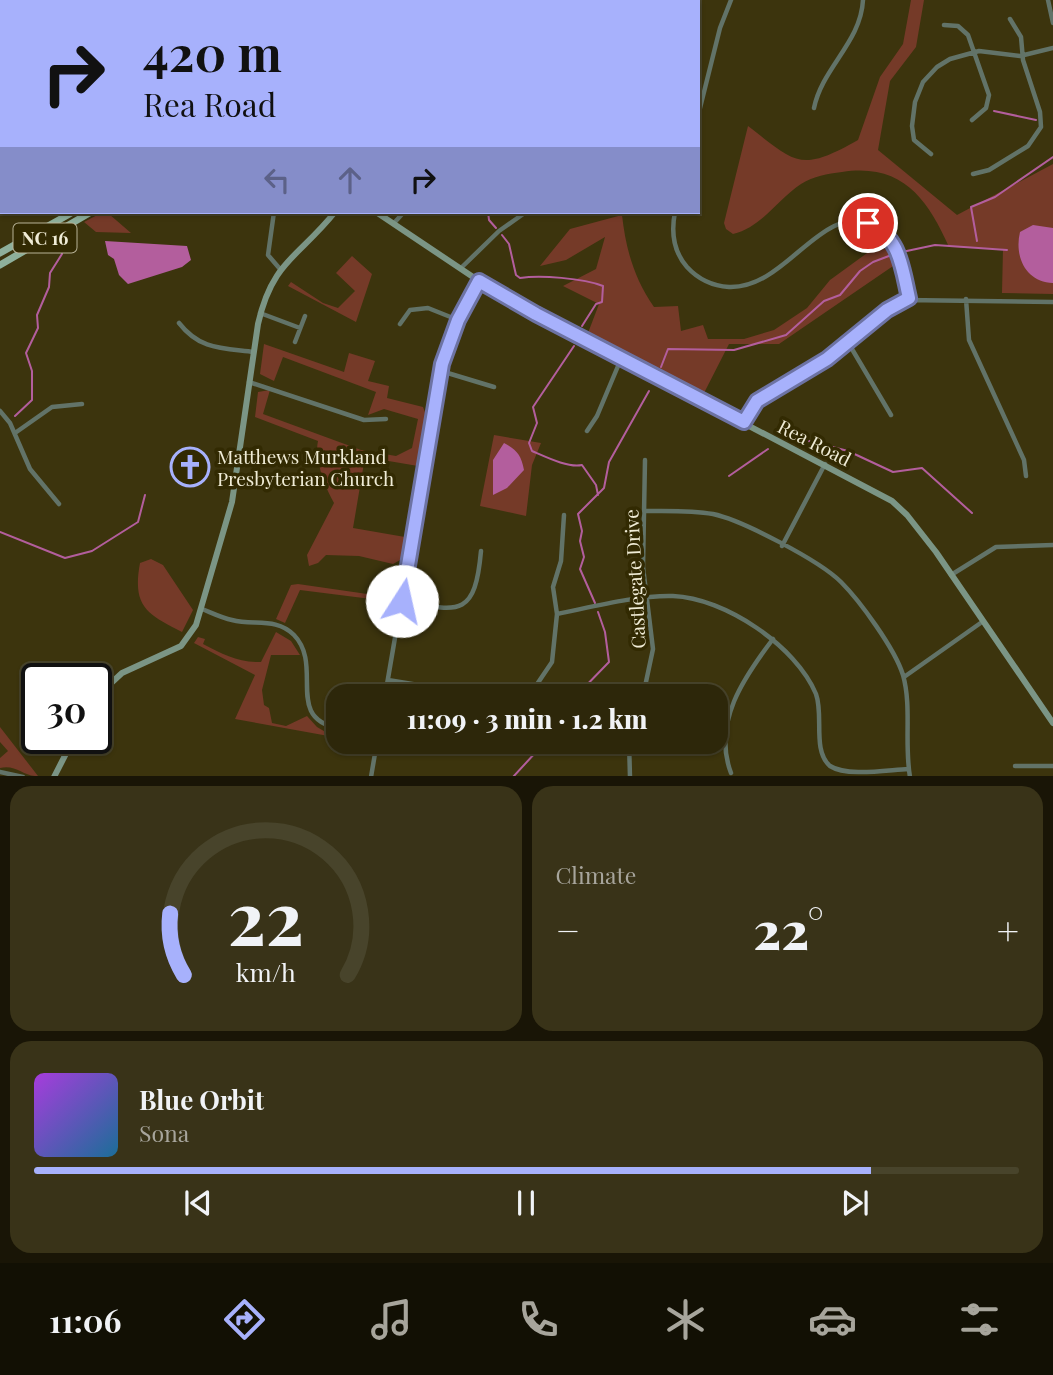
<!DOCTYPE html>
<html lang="en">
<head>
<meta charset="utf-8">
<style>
  body { margin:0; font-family:"Playfair Display",serif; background:#393318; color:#f1f3f6; height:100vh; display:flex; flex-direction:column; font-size:26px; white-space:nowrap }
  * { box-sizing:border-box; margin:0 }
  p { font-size:23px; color:#a7a59c }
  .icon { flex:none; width:38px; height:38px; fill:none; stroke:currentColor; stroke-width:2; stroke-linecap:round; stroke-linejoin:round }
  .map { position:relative; height:776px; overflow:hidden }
  .panel { display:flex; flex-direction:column; gap:10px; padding:10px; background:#191506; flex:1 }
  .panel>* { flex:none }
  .banner { position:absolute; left:0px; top:0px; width:700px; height:214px; box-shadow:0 2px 5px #0004,0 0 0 2px #48442b; background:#a7b1fc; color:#111; overflow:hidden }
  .speed { position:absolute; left:21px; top:663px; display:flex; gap:14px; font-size:35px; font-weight:700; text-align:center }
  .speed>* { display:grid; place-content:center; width:91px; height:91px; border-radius:50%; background:#2d270a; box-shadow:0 2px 5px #0004,0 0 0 2px #48442b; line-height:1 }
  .speed .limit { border:4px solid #111; border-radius:10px; background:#fff; color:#111 }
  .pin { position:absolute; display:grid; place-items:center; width:60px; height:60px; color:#fff; margin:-30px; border:4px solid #fff; border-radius:50%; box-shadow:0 2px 7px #0007 }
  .me { position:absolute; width:77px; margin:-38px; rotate:10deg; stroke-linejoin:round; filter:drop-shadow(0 0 5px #0008) }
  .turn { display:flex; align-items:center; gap:24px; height:147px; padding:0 28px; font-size:32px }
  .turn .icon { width:91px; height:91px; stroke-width:2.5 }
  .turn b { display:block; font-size:49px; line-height:60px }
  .lanes { display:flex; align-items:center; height:66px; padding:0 28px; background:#0003; justify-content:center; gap:35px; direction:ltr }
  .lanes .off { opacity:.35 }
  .big { font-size:52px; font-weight:800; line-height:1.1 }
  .panel .card { flex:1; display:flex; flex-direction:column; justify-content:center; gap:10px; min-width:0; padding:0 24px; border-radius:21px; background:#393318 }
  .panel .dial { align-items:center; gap:0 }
  .dial svg { height:182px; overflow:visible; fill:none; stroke:#48442b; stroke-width:7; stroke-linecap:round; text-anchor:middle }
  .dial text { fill:#f1f3f6; stroke:none }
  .song { display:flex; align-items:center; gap:21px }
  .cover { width:84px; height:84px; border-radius:10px; background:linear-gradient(135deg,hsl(280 70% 55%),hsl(200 70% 35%)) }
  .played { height:7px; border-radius:4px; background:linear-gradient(90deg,#a7b1fc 85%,#48442b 85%) }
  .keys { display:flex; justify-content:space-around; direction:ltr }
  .heat { display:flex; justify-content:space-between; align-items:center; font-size:38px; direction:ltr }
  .panel .tiles { flex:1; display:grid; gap:10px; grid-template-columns:1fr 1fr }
  .card:last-child { grid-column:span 2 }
  .trip { position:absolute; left:326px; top:684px; width:402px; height:70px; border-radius:21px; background:#2d270a; box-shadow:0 2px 5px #0004,0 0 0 2px #48442b; font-weight:800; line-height:70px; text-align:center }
  .menu { display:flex; height:112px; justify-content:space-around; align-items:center; background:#121004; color:#a7a59c }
  .menu .icon { width:49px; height:49px }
  .menu .selected { color:#a7b1fc }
  .menu b { font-size:32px; color:#f1f3f6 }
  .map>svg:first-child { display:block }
  .green { fill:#753a28 }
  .water { fill:#b35e9d }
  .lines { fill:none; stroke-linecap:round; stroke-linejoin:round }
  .stream { stroke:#b35e9d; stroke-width:2 }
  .street { stroke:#627368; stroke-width:4.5 }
  .secondary { stroke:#7b9585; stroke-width:6 }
  .primary { stroke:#8eb09b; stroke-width:7 }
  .route-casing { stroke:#6d73a4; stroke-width:18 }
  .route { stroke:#a7b1fc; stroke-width:12 }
  .labels { text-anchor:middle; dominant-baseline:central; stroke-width:7; stroke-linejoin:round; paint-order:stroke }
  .shield { fill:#322a02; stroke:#b7b296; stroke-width:2 }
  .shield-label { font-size:18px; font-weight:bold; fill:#f0ecd6 }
  .street-label { font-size:19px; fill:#f0ecd6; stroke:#322a02 }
  .poi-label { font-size:19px; fill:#f0ecd6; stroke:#322a02; text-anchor:start }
</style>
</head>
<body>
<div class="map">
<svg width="1053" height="777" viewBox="0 0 1053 777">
  <rect width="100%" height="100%" fill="#3c340d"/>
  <path class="green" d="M911 0H924L916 47 890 81 878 150 957 215 1053 164V294L1002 293 1003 249 949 247C927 198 902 163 842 172 827 174 814 176 801 184 777 200 762 227 733 234L726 229 724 223 748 126C796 163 800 173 858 140L880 77 903 44Z
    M103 212H113L109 214 131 233 96 232 84 222Z
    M622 215C626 250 634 278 654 307L678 306 681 331 703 325 708 339H744L774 330 807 308 830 280 874 248 891 250 896 264 779 344H729L704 393 588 333 599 304 563 286 596 269 605 237 566 260 540 266 570 229Z
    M352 256 372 274 356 322 288 286 291 282 323 303 338 308 355 291 336 273Z
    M264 344 344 372 349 353 375 361 368 381 389 386 387 398 423 407 426 415 418 466 365 457 353 528 405 537 402 559 393 564 359 556 326 555 318 563 309 566 307 555 334 503C325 487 314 459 318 441L255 417 258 392 270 390 263 414 361 450 396 456 412 448 418 419 384 409 368 415 376 392 283 357 274 381 260 374Z
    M494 435 541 443 532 465 526 516 480 506Z
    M151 559 163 565 193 610 182 632C147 614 132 607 140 563Z
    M298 584 395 598V602L300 590 285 623 276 619 291 585Z
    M276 632 291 641 300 655H271L262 690 264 705 269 708 272 723 286 726 307 716 317 727 334 737 235 719 255 675 194 643 198 637 205 639 203 644C223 654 238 663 261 662Z
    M0 727 38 776C24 777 16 764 0 768V758L8 751 0 742Z"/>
  <path class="water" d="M1033 225 1053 228V283C1026 282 1014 257 1020 232Z
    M105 241 187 246 191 260 182 267 128 284 119 275 114 259 108 255Z
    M504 443C517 450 521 455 524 470L507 488 493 495V460Z"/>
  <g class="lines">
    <path class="stream" d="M43 0 46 2
      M51 0V2
      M533 2 534 0
      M994 111 1036 120
      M488 212 489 220 496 228
      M502 235 509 244 516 275 520 278C540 275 583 278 603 286L602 302 596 304 582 326
      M977 241 971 207 995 197 1053 157
      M902 252 935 245 1007 250
      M574 346 533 407 537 423 529 443 532 451C546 457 568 468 582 465L596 485 598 495
      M661 367 668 349 734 350 786 335 824 301 840 295 860 271 873 262 894 254
      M15 416 32 400V371L26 353 38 328 37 315 49 287 50 273 62 254 61 242
      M805 440 848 451 893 472 922 468 972 513
      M729 476 768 449
      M0 532 65 558 92 551 138 522 145 495
      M595 603 580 569 584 557 580 541 582 531 578 514 604 488 609 462 649 391
      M576 696 609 662 605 632 598 612
      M513 777 536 752 543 751 546 742"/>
    <path class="street" d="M314 0V2
      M522 0 523 2
      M1048 0 1053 23
      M517 2 519 0
      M665 2V0
      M944 25 958 26 968 35 989 95 986 108 972 120
      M814 108C822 68 861 42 863 0
      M698 116 720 28 731 0
      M931 154 914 140 912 126 915 102 923 82 937 67 950 59 979 51 1020 56 1053 48
      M973 174 989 170 1028 146 1041 127 1040 112 1023 60 1021 37 1010 19
      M0 201 2 200
      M274 212 268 255 280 269
      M675 212C671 232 673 251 687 267 698 279 713 286 729 287 787 289 821 201 873 225 883 230 891 237 896 247 904 262 906 282 910 298
      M394 223 404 212
      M461 268 499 231 526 212
      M966 299 969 340 1024 460 1026 476
      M260 313 300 328
      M179 323C200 350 222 348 254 352
      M400 324 410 310 428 308 458 320
      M295 342 305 316
      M849 344 891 415
      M441 371 494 387
      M249 382 364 420 386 419
      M0 411 10 423 30 469 59 504
      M744 422 757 401 844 348 887 310 905 300 1053 302
      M587 431 597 416 621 359
      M15 433 52 407 82 404
      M644 511C667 511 691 510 713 514 742 520 820 561 841 582 860 601 895 649 903 675 912 707 904 743 910 777
      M782 546 825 464
      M951 575 996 547 1053 545
      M402 601C459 612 475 618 481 551
      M202 609C212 613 222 618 232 620 254 626 276 617 294 635 324 666 284 718 338 728
      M557 614C592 607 638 595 673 596 725 598 796 646 816 694 824 716 812 750 830 766 847 777 887 770 908 769
      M904 677 982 622
      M388 680 473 694
      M385 696 442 364 458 320 479 281
      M529 696 552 662 557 614 553 587 561 561 564 515
      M643 696 653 649 643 567 645 460
      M453 742 454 746
      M629 742 630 777
      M1015 766H1053
      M0 772 23 777
      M731 773C712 723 744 677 773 639
      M371 777 377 742"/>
    <path class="secondary" d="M215 2 216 0
      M376 212 479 281 536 314 892 501 907 515 936 552 1053 723
      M96 697 122 673 181 646 196 625 232 502 258 324C272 261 299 257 335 212
      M54 777 74 738"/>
    <path class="primary" d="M429 2 432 0
      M450 2 453 0
      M0 253 73 212
      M0 265 91 212"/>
  </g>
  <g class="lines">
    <defs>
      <path id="route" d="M402 601 442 364 458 320 479 281 536 314 744 422 757 401 827 359 887 310 909 298C902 268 900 236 868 223"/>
    </defs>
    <use href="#route" class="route-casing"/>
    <use href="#route" class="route"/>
  </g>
  <defs>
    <symbol id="church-ring" viewBox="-11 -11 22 22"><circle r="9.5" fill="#322a02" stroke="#a7b1fc" stroke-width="1.5"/><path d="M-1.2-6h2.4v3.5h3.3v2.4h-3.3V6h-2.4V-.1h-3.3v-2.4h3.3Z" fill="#a7b1fc"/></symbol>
  </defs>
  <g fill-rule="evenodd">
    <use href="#church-ring" x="168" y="445" width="44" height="44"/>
  </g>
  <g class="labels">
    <rect class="shield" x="13.5" y="223.5" width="63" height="29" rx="5"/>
    <g class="shield-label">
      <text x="45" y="238">NC 16</text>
    </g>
    <g class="street-label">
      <text transform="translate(815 442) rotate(27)">Rea Road</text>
      <text transform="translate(634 579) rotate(-93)">Castlegate Drive</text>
    </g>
    <g class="poi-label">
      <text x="217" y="456">Matthews Murkland<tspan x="217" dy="22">Presbyterian Church</tspan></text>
    </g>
  </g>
</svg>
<div class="speed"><div class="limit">30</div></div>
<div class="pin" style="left:868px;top:223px;background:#d93025"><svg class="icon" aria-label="arrive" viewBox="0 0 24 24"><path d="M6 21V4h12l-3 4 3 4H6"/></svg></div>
<svg class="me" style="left:402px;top:601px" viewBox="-20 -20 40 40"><circle r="19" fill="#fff"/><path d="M0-13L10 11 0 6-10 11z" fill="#a7b1fc"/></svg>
<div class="trip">11:09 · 3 min · 1.2 km</div>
<div class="banner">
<div class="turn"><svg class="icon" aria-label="right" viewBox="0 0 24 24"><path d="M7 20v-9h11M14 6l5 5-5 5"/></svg><div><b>420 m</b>Rea Road</div></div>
<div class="lanes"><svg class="icon off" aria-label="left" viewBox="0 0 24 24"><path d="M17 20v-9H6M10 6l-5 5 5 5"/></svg><svg class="icon off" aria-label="ahead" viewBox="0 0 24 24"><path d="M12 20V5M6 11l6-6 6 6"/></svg><svg class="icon" aria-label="right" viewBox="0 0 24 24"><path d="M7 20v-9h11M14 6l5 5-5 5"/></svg></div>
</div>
</div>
<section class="panel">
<div class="tiles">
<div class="card dial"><svg viewBox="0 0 100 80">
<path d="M14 69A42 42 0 1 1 86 69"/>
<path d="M14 69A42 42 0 0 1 8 42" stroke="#a7b1fc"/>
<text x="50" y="56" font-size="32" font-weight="700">22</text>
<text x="50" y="72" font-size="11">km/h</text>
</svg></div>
<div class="card"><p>Climate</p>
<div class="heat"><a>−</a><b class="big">22°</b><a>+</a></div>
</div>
<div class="card">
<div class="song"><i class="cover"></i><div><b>Blue Orbit</b><p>Sona</p></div></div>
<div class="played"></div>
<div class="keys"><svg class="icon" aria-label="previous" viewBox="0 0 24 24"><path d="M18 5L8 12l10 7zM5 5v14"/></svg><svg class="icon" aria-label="pause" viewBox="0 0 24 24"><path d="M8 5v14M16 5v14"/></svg><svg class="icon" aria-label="next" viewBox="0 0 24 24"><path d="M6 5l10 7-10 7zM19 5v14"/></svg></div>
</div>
</div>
</section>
<nav class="menu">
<b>11:06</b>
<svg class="icon selected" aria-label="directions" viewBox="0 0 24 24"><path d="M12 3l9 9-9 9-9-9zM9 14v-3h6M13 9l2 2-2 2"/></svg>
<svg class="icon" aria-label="music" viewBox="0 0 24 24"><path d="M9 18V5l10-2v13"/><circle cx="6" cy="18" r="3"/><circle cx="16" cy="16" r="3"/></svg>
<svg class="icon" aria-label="phone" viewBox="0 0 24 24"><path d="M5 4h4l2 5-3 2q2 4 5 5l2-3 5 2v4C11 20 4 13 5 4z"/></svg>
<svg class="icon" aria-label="climate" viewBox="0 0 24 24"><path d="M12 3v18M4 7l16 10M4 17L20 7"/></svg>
<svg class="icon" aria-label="car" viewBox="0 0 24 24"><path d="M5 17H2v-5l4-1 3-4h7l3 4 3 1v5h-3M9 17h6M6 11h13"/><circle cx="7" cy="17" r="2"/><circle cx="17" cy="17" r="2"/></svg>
<svg class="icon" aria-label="filters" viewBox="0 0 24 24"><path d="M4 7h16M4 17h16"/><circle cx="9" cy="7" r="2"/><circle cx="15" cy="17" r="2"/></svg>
</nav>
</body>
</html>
